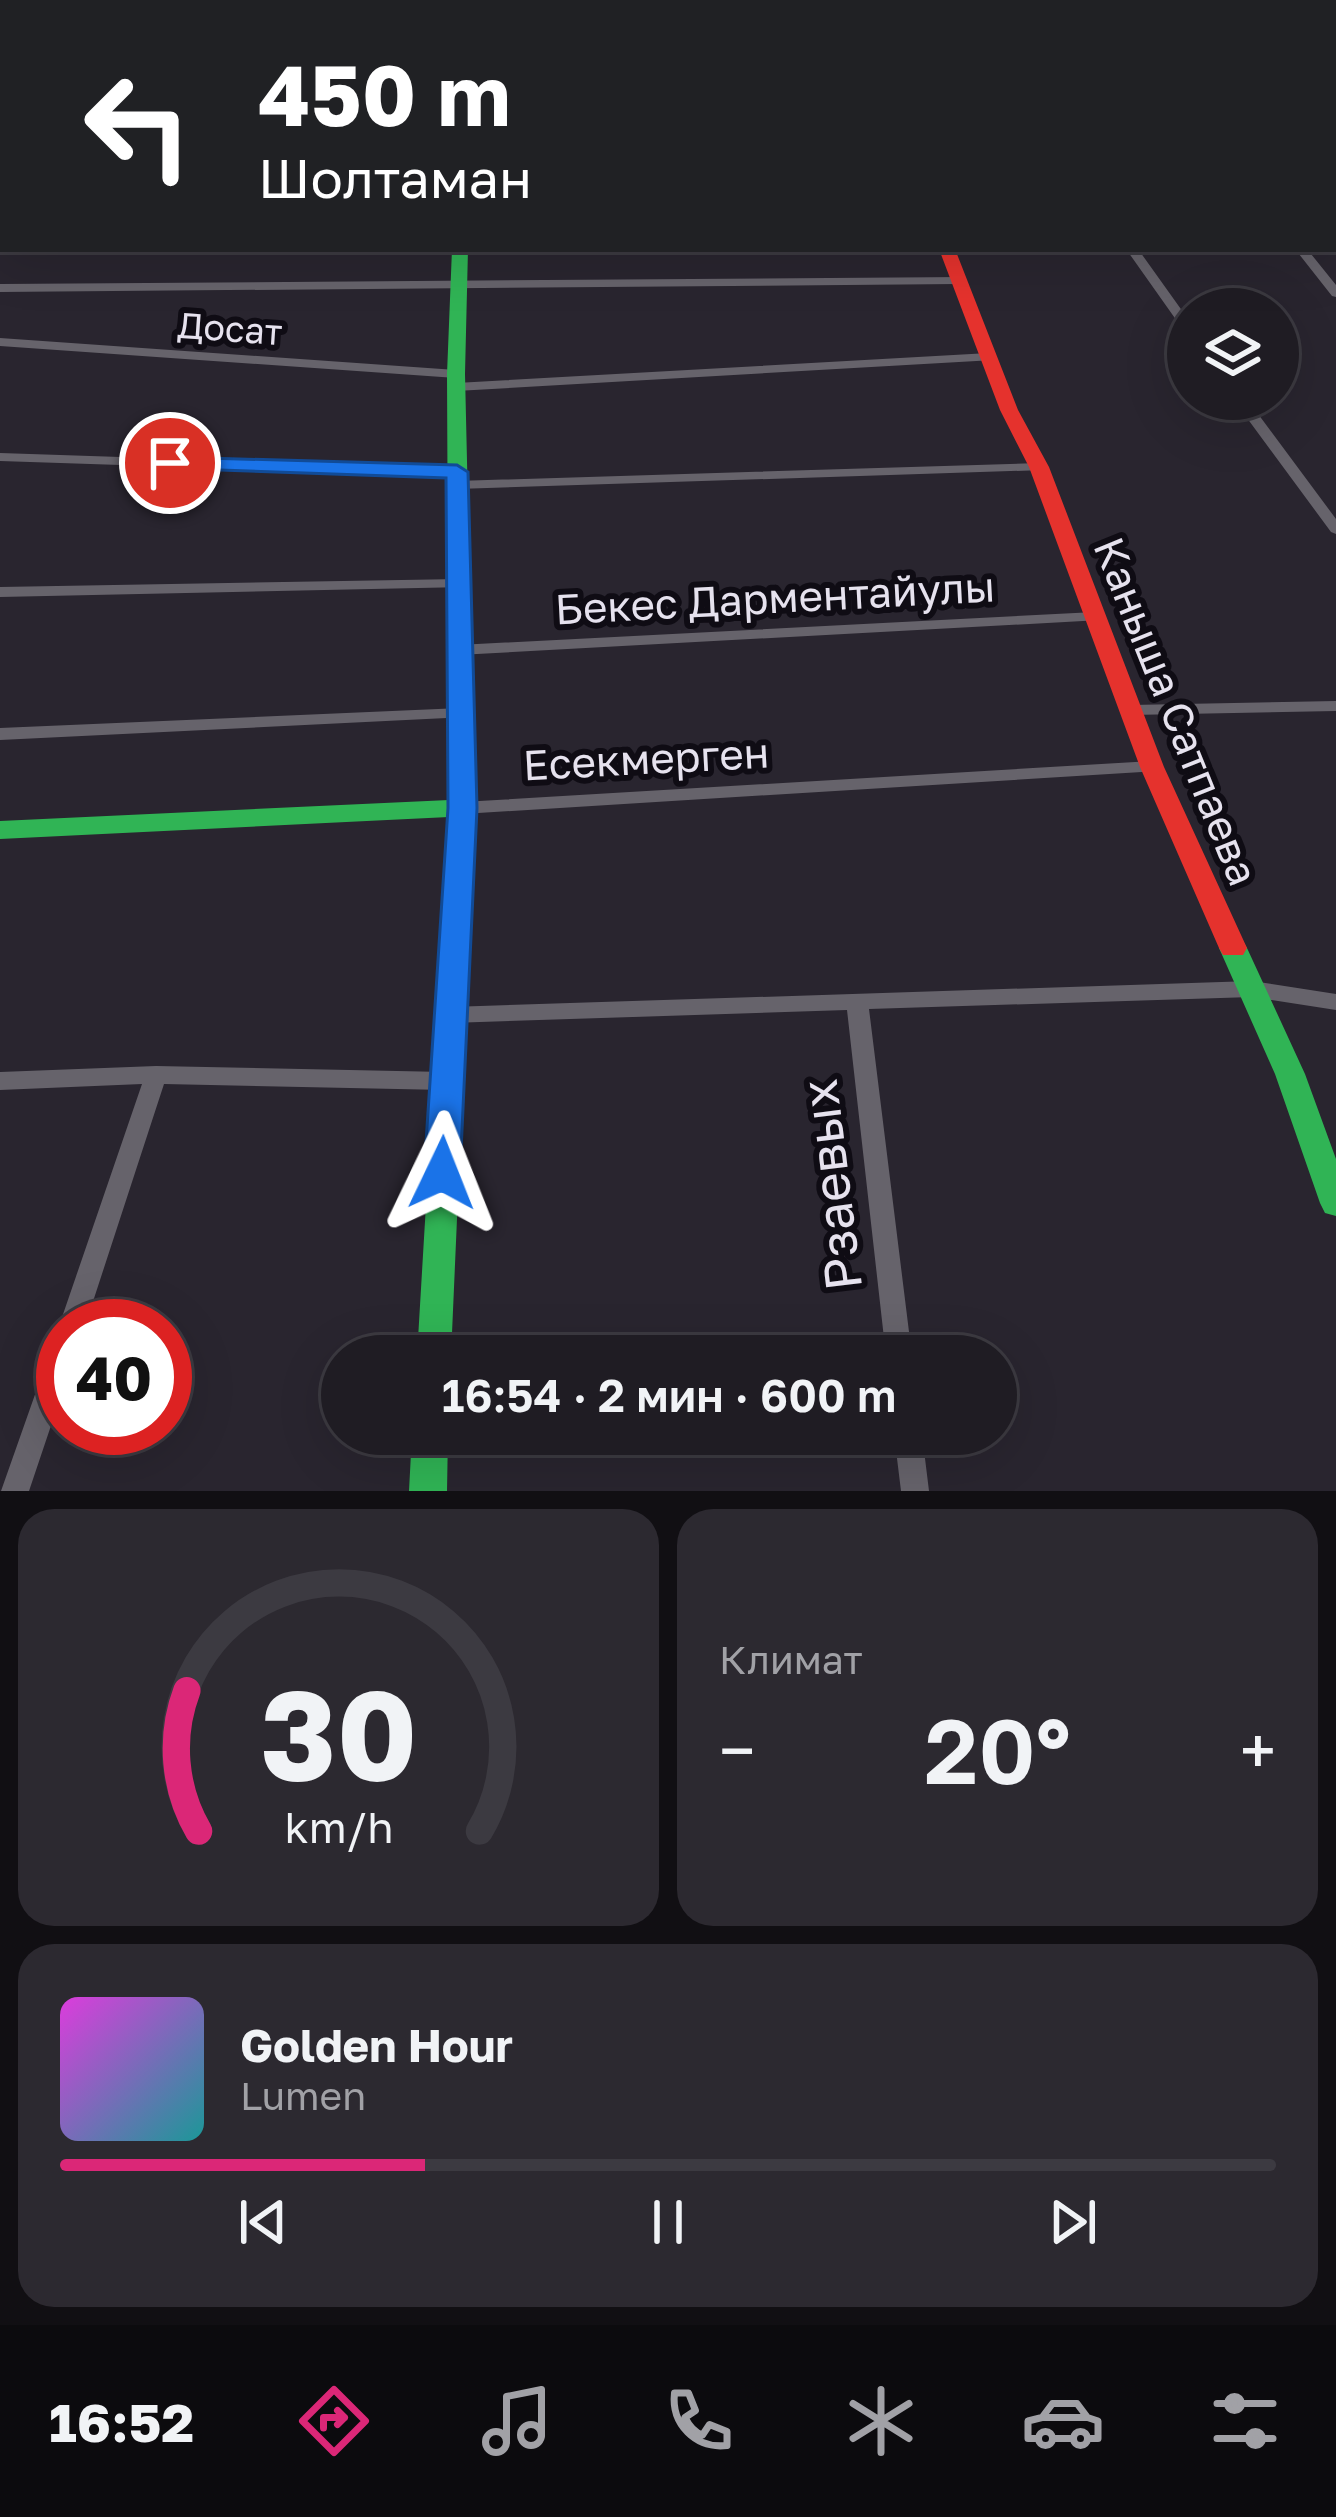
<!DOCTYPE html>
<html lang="ru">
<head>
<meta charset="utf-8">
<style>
  body { margin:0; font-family:"Golos Text",sans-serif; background:#2c2930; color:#f1f3f6; height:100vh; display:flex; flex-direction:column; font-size:45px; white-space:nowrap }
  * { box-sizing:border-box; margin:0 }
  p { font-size:39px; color:#a1a1a6 }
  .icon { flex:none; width:66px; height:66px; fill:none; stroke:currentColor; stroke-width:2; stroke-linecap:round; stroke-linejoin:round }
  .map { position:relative; height:1491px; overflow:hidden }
  .details { display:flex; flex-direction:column; gap:18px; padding:18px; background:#110f13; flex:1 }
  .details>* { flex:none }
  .guide { position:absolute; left:0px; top:0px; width:1338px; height:252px; box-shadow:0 12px 48px #0002,0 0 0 3px #3c3a41; background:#202124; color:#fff; overflow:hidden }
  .tools { position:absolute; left:1167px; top:288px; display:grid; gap:24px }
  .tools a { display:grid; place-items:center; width:132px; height:132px; border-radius:50%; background:#1f1c23; box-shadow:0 12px 48px #0002,0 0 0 3px #3c3a41; font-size:60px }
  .speed { position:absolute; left:36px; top:1299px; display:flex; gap:24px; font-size:60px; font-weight:700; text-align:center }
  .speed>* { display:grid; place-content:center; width:156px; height:156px; border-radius:50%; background:#1f1c23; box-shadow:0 12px 48px #0002,0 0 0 3px #3c3a41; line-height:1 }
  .speed .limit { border:18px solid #d22; background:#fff; color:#111 }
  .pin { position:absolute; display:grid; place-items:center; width:102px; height:102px; color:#fff; margin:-51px; border:6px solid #fff; border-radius:50%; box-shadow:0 3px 12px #0007 }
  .me { position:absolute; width:132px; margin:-66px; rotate:2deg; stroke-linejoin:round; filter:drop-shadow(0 0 9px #0008) }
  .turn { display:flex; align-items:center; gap:42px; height:252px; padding:0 60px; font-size:54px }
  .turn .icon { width:156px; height:156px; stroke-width:2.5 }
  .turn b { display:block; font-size:84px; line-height:102px }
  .big { font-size:90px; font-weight:600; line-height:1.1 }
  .details .card { flex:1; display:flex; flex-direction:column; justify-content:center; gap:18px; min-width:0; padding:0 42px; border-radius:36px; background:#2c2930 }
  .details .dial { align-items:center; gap:0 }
  .dial svg { height:312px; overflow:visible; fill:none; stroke:#3c3a41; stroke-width:7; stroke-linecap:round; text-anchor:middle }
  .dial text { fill:#f1f3f6; stroke:none }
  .song { display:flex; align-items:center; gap:36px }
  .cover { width:144px; height:144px; border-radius:18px; background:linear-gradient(135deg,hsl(300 70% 55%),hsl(180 70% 35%)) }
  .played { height:12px; border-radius:6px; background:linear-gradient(90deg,#db2777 30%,#3c3a41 30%) }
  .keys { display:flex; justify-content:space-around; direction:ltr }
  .heat { display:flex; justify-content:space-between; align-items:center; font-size:66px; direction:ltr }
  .details .tiles { flex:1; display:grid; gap:18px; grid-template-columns:1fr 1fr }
  .card:last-child { grid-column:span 2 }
  .trip { position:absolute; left:321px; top:1335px; width:696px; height:120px; border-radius:60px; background:#1f1c23; box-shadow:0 12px 48px #0002,0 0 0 3px #3c3a41; font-weight:600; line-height:120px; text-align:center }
  .tab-bar { display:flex; height:192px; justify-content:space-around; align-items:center; background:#0c0b0e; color:#a1a1a6 }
  .tab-bar .icon { width:84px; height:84px }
  .tab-bar .on { color:#db2777 }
  .tab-bar b { font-size:54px; color:#f1f3f6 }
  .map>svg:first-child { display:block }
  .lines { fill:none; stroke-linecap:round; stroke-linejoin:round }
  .street { fill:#66636b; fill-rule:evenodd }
  .fast { fill:#30b455; fill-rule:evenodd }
  .jam { fill:#e5322d; fill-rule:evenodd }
  .route { fill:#1a73e8; stroke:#114b97; stroke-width:3 }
  .labels { text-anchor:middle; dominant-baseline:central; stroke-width:12; stroke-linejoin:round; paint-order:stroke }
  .far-street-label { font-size:36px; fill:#e6e2ee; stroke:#0f0c14 }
  .street-label { font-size:42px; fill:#e6e2ee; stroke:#0f0c14 }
  .near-street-label { font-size:51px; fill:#e6e2ee; stroke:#0f0c14 }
</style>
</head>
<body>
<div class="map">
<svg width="1336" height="1491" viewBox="0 0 1336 1491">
  <rect width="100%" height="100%" fill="#29252f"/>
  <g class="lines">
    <path class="street" d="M518 0H526L527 3H519Z
      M586 0H650L633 3H569Z
      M835 0H843L844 3H836Z
      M960 0H968L970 3H962Z
      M1079 0H1087L1089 3H1081Z
      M1207 0H1216L1218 3H1209Z
      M0 24H3V30H0Z
      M3 63V69L0 70V64Z
      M0 102H3V108H0Z
      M1335 121H1336V128H1335Z
      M0 155H3V161H0Z
      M0 221H3V227H0Z
      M1126 249H1138L1188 319V332L1184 331Z
      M1295 249H1307L1336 285V297L1332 296Z
      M963 277 965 280 959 284 0 292V284Z
      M0 338 456 370 463 374 456 378 0 346Z
      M989 353 994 354V360L456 391 449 387 456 383Z
      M1233 399H1247L1336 519V534L1331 532Z
      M0 453 457 468 464 472 457 476 0 461Z
      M1039 463 1046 467 1044 470 457 489 450 485 457 481Z
      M460 579 468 584 466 587 0 597V587Z
      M1095 612 1103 617 1101 620 458 655 450 650 458 645Z
      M1336 701V711L1131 715 1122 710 1131 705Z
      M461 708 470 713 467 717 0 740V728Z
      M1152 761 1158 763 1161 767 1158 771 462 814 453 808 462 802Z
      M1252 981 1336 994V1010L1252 997 869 1009 912 1356H886L847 1010 450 1023 442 1021 439 1015 442 1009 450 1007Z
      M156 1066 445 1072 453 1075 456 1081 453 1087 445 1090 164 1084 85 1326H63V1334L59 1326 142 1084 0 1090V1072Z
      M63 1340V1390L29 1491H1L50 1352 54 1344Z
      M894 1434H922L929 1491H901Z"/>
    <path class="fast" d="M421 0H431V3H421Z
      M452 249H468L465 374 475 808 451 1356H417L449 817 0 839V821L449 800 447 374Z
      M1233 938 1243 941 1247 948 1305 1074 1336 1159V1216L1325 1213 1320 1203 1275 1074 1219 948 1223 941Z
      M412 1434H448L447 1491H409Z"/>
    <path class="jam" d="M939 249H955L1018 410 1049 467 1164 767 1247 948 1243 955H1223L1219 948 1140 767 1029 467 1000 410Z"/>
  </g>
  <path class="route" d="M170 457 457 465 468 472 477 808 460 1173 454 1183 442 1188 429 1183 424 1173 448 808 446 478 162 468V459Z"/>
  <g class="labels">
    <g class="far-street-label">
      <text transform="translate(230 328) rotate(4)">Досат</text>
    </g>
    <g class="street-label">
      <text transform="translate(775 597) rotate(-3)">Бекес Дарментайулы</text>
      <text transform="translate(1177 711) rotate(68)">Каныша Сатпаева</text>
      <text transform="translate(646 758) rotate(-3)">Eсекмерген</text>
    </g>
    <g class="near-street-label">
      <text transform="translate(830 1185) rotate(-97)">Рзаевых</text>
    </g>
  </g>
</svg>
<div class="tools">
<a><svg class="icon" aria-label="layers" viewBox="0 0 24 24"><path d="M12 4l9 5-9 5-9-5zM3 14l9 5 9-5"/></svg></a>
</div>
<div class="speed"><div class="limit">40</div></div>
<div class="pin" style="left:170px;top:463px;background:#d93025"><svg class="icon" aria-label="arrive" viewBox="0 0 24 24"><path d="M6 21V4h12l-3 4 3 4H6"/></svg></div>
<svg class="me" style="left:442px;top:1173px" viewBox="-20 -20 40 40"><path d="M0-17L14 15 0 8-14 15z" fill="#1a73e8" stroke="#fff" stroke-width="4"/></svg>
<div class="trip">16:54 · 2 мин · 600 m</div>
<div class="guide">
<div class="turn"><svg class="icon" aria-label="left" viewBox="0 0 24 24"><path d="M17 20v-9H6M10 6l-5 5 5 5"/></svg><div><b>450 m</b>Шолтаман</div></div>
</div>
</div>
<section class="details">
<div class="tiles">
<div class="card dial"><svg viewBox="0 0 100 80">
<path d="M14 69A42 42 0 1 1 86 69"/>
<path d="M14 69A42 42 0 0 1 11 33" stroke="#db2777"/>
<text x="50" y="56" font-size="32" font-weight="700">30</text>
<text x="50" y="72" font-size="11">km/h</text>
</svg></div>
<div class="card"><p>Климат</p>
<div class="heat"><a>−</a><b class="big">20°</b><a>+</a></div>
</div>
<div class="card">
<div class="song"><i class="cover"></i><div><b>Golden Hour</b><p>Lumen</p></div></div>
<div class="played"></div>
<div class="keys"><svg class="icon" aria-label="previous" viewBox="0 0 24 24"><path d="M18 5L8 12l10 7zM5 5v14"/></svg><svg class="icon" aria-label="pause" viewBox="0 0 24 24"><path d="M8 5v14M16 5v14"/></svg><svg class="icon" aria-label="next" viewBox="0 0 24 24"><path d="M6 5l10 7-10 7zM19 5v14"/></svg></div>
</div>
</div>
</section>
<nav class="tab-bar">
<b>16:52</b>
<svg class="icon on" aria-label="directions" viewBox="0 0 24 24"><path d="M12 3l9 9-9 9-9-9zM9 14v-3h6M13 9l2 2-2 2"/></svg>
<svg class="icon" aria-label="music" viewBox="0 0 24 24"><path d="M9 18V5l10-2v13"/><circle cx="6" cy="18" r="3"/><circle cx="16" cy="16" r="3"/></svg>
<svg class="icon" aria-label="phone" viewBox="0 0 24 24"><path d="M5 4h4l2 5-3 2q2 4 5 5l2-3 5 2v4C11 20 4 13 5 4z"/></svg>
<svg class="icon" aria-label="climate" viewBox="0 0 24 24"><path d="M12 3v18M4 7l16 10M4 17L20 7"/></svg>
<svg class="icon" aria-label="car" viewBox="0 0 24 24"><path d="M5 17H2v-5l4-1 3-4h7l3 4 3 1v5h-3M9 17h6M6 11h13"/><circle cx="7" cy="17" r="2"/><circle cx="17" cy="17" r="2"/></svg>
<svg class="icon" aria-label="filters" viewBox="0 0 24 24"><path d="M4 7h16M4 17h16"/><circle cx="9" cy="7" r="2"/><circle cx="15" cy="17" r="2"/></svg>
</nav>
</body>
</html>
